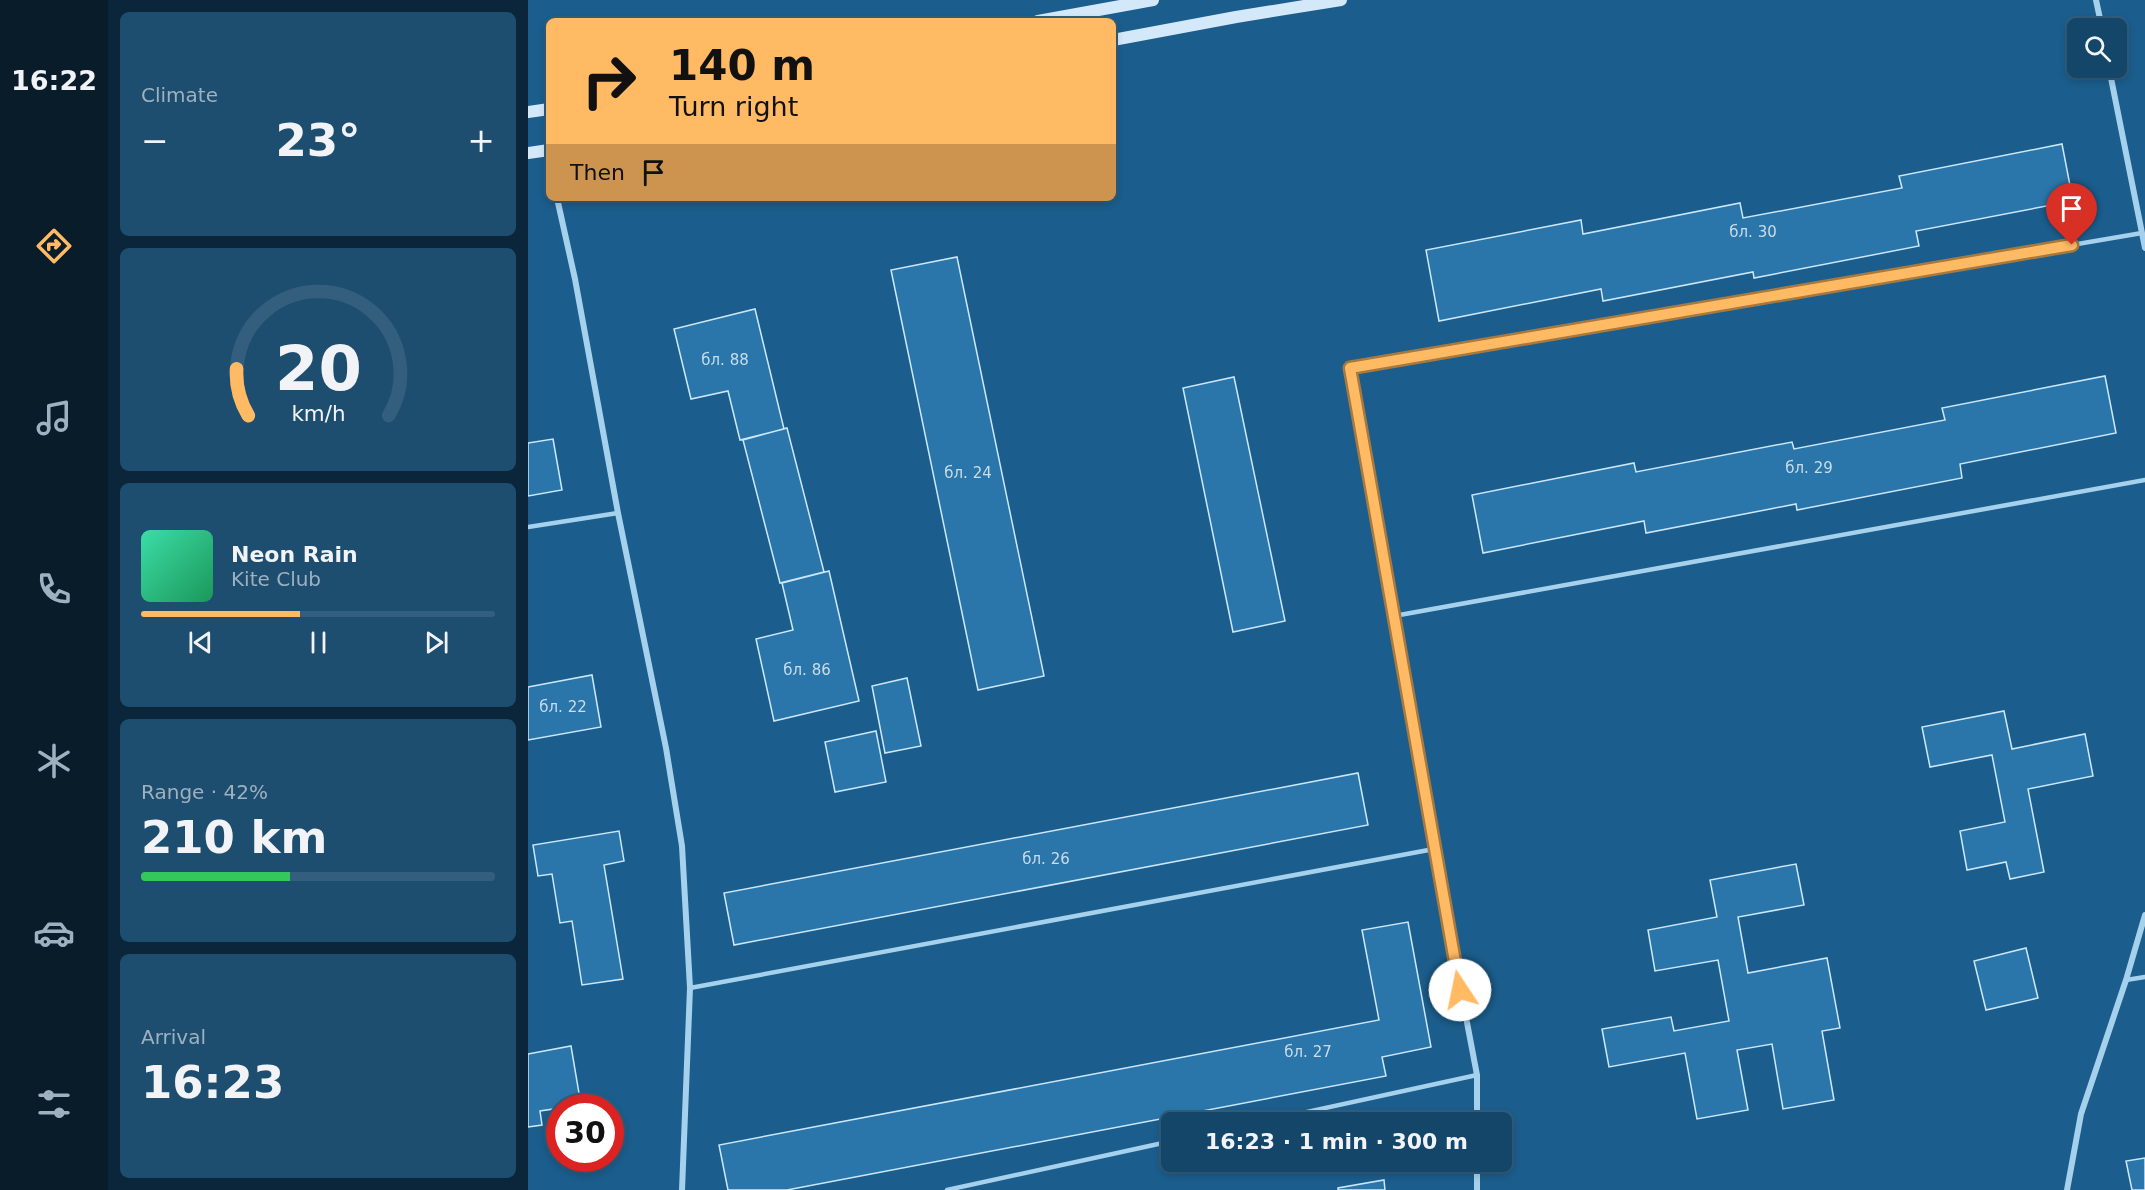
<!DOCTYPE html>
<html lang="en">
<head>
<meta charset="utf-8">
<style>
  body { margin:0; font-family:"DejaVu Sans",sans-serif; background:#1d4d6f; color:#f1f3f6; height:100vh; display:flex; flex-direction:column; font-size:22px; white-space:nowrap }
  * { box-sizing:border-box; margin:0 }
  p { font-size:20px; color:#9db1c0 }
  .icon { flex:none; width:33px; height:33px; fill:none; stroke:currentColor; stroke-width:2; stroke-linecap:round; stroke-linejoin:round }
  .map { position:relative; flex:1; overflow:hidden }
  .drawer { display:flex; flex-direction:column; gap:12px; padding:12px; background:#0b263a; width:420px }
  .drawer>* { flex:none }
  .banner { position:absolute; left:18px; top:18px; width:570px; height:183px; border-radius:9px; box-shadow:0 3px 9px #0003,0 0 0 2px #335e7d; background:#ffba63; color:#111; overflow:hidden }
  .fabs { position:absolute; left:1539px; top:18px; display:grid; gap:12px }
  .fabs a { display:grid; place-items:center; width:60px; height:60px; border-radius:9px; background:#144669; box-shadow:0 3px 9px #0003,0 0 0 2px #335e7d; font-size:30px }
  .speed { position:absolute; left:18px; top:1094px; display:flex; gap:12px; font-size:30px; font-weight:700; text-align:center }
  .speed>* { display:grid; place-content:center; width:78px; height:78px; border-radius:50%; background:#144669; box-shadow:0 3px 9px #0003,0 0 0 2px #335e7d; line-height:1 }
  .speed .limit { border:9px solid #d22; background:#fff; color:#111 }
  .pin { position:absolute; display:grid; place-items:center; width:51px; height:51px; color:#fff; margin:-62px -26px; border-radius:50% 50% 50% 0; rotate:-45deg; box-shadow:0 0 6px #0007 }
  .pin .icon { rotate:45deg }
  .me { position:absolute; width:66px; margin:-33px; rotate:349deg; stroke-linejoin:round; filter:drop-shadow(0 0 4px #0008) }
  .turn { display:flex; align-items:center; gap:21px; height:126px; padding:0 24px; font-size:27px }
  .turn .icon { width:78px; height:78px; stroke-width:2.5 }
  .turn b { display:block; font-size:42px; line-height:51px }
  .then { display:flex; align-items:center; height:57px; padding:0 24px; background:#0003; gap:12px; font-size:22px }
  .big { font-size:45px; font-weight:700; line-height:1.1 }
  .drawer .tile { flex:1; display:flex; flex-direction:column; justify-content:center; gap:9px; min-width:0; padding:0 21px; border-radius:9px; background:#1d4d6f }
  .drawer .dial { align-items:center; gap:0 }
  .dial svg { height:156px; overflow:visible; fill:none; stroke:#335e7d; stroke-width:7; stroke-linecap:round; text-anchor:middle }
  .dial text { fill:#f1f3f6; stroke:none }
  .song { display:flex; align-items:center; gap:18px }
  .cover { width:72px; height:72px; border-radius:9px; background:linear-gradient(135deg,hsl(160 70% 55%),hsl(150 70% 35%)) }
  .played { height:6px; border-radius:3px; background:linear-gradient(90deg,#ffba63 45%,#335e7d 45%) }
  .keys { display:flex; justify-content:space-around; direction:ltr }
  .heat { display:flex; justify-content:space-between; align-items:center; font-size:33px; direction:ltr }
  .charge { height:9px; border-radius:4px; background:linear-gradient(90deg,#34c759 42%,#335e7d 0) }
  .trip { position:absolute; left:633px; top:1112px; width:351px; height:60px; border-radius:9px; background:#144669; box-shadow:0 3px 9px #0003,0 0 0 2px #335e7d; font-weight:700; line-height:60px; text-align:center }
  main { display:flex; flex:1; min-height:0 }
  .tab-bar { display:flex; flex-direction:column; width:108px; justify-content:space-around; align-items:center; background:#081c2a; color:#9db1c0 }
  .tab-bar .icon { width:42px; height:42px }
  .tab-bar .selected { color:#ffba63 }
  .tab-bar b { font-size:27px; color:#f1f3f6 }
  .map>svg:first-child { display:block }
  .building { fill:#2a76aa; stroke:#cce7fa; stroke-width:1.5 }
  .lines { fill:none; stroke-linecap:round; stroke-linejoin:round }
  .service { stroke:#a6d1ed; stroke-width:4.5 }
  .minor { stroke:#a6d1ed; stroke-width:6 }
  .secondary { stroke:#d3e9fa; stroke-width:12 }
  .route-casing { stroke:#a67940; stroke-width:15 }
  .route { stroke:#ffba63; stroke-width:10 }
  .labels { text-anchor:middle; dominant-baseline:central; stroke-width:6; stroke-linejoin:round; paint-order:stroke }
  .number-label { font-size:15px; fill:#caddea }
</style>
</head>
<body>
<main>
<nav class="tab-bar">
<b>16:22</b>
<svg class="icon selected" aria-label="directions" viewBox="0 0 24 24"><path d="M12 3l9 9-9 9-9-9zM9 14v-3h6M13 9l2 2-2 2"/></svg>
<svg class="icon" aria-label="music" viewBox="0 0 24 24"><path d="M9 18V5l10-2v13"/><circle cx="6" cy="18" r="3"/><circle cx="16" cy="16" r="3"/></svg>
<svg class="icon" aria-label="phone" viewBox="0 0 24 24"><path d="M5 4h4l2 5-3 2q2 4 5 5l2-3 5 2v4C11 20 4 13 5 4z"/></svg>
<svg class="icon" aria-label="climate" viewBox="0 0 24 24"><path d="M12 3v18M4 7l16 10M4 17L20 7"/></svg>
<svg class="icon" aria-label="car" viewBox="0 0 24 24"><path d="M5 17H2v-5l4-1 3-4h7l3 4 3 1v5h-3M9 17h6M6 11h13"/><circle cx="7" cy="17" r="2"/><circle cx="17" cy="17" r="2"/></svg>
<svg class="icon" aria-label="filters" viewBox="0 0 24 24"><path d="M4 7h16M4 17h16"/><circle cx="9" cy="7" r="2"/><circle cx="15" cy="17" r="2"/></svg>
</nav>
<section class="drawer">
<div class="tile"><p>Climate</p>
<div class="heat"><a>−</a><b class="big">23°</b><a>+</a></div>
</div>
<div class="tile dial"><svg viewBox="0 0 100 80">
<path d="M14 69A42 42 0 1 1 86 69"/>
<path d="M14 69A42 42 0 0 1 8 45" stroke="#ffba63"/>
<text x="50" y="56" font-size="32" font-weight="700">20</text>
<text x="50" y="72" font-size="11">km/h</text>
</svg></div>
<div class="tile">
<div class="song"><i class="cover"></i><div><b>Neon Rain</b><p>Kite Club</p></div></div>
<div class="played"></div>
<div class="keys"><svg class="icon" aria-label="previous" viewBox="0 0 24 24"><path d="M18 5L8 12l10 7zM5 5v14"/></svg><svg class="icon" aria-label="pause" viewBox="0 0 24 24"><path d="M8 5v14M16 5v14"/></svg><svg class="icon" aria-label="next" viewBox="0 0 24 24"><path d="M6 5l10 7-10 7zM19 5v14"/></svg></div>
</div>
<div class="tile"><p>Range · 42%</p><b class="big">210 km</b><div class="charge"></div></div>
<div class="tile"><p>Arrival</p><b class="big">16:23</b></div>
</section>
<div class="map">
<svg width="1617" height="1190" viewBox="0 0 1617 1190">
  <rect width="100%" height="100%" fill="#1b5d8c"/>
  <path class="building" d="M1534 144 1545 201 1388 231 1391 246 1226 278 1225 272 1075 301 1073 289 911 321 898 250 1053 220 1055 234 1212 203 1215 218 1374 188 1371 176Z
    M429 257 516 676 450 690 363 270Z
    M227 309 256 429 212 440 200 391 163 399 146 329Z
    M1577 376 1588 433 1432 464 1434 478 1269 510 1268 504 1118 533 1116 521 955 553 944 495 1106 463 1108 472 1264 442 1266 449 1417 420 1414 408Z
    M706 377 757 621 705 632 655 388Z
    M259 428 296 572 252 583 215 440Z
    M25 439 34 490 0 496V443Z
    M301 571 331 701 246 721 228 639 265 630 254 583Z
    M64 675 73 727 0 740V687Z
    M379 678 393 746 357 753 344 686Z
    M1476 711 1484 749 1557 734 1565 776 1500 789 1516 872 1482 879 1478 862 1439 870 1432 831 1477 822 1464 755 1402 767 1394 727Z
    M348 731 358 782 307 792 297 742Z
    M830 773 840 825 206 945 196 893Z
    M91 831 96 861 76 865 95 979 54 985 44 921 32 923 24 874 10 876 5 845Z
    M1268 864 1276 905 1210 917 1220 973 1299 958 1312 1028 1294 1031 1306 1100 1255 1109 1244 1044 1209 1050 1220 1110 1169 1119 1157 1053 1081 1067 1074 1029 1143 1017 1146 1031 1201 1021 1190 960 1127 971 1120 930 1189 917 1182 880Z
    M880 922 903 1047 854 1057 858 1076 259 1190H200L191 1145 851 1020 834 930Z
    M1498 948 1510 998 1458 1010 1446 961Z
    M43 1046 53 1105 12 1111 14 1125 0 1127V1054Z
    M1617 1158V1190H1604L1598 1161Z
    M856 1180 857 1190H810V1188Z"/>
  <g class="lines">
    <path class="service" d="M822 368 1614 233
      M0 527 90 513
      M866 616 1617 480
      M1598 980 1617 977
      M162 988 906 849
      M733 1122 949 1075
      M419 1190 644 1141"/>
    <path class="minor" d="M1568 0 1574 28
      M1581 68 1617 248
      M29 198 47 279 90 513 138 748 154 846 162 988 154 1190
      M822 368 906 849 949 1075V1122
      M949 1161V1190
      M1539 1190 1553 1114 1598 980 1617 915"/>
    <path class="secondary" d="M510 21 625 0
      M585 40 708 17 813 0
      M0 112 21 109
      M0 153 21 150"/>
  </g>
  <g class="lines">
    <defs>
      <path id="route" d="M932 990 822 368 1544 245"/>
    </defs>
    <use href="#route" class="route-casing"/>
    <use href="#route" class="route"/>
  </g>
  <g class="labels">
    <g class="number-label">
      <text x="1225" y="232">бл. 30</text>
      <text x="197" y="360">бл. 88</text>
      <text x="1281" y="468">бл. 29</text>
      <text x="440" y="473">бл. 24</text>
      <text x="279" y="670">бл. 86</text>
      <text x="35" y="707">бл. 22</text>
      <text x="518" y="859">бл. 26</text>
      <text x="780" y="1052">бл. 27</text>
    </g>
  </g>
</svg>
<div class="fabs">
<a><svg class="icon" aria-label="search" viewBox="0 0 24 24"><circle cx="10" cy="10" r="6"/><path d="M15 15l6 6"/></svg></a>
</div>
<div class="speed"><div class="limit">30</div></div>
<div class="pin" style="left:1544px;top:245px;background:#d93025"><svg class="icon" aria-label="arrive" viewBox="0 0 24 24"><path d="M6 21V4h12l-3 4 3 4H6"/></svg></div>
<svg class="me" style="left:932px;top:990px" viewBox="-20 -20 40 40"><circle r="19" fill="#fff"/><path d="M0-13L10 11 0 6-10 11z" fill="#ffba63"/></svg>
<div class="trip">16:23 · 1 min · 300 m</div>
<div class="banner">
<div class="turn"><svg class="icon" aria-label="right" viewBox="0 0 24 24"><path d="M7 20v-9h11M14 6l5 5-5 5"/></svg><div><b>140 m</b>Turn right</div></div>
<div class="then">Then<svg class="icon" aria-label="arrive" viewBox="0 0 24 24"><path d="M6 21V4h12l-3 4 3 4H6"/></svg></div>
</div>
</div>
</main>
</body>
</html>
